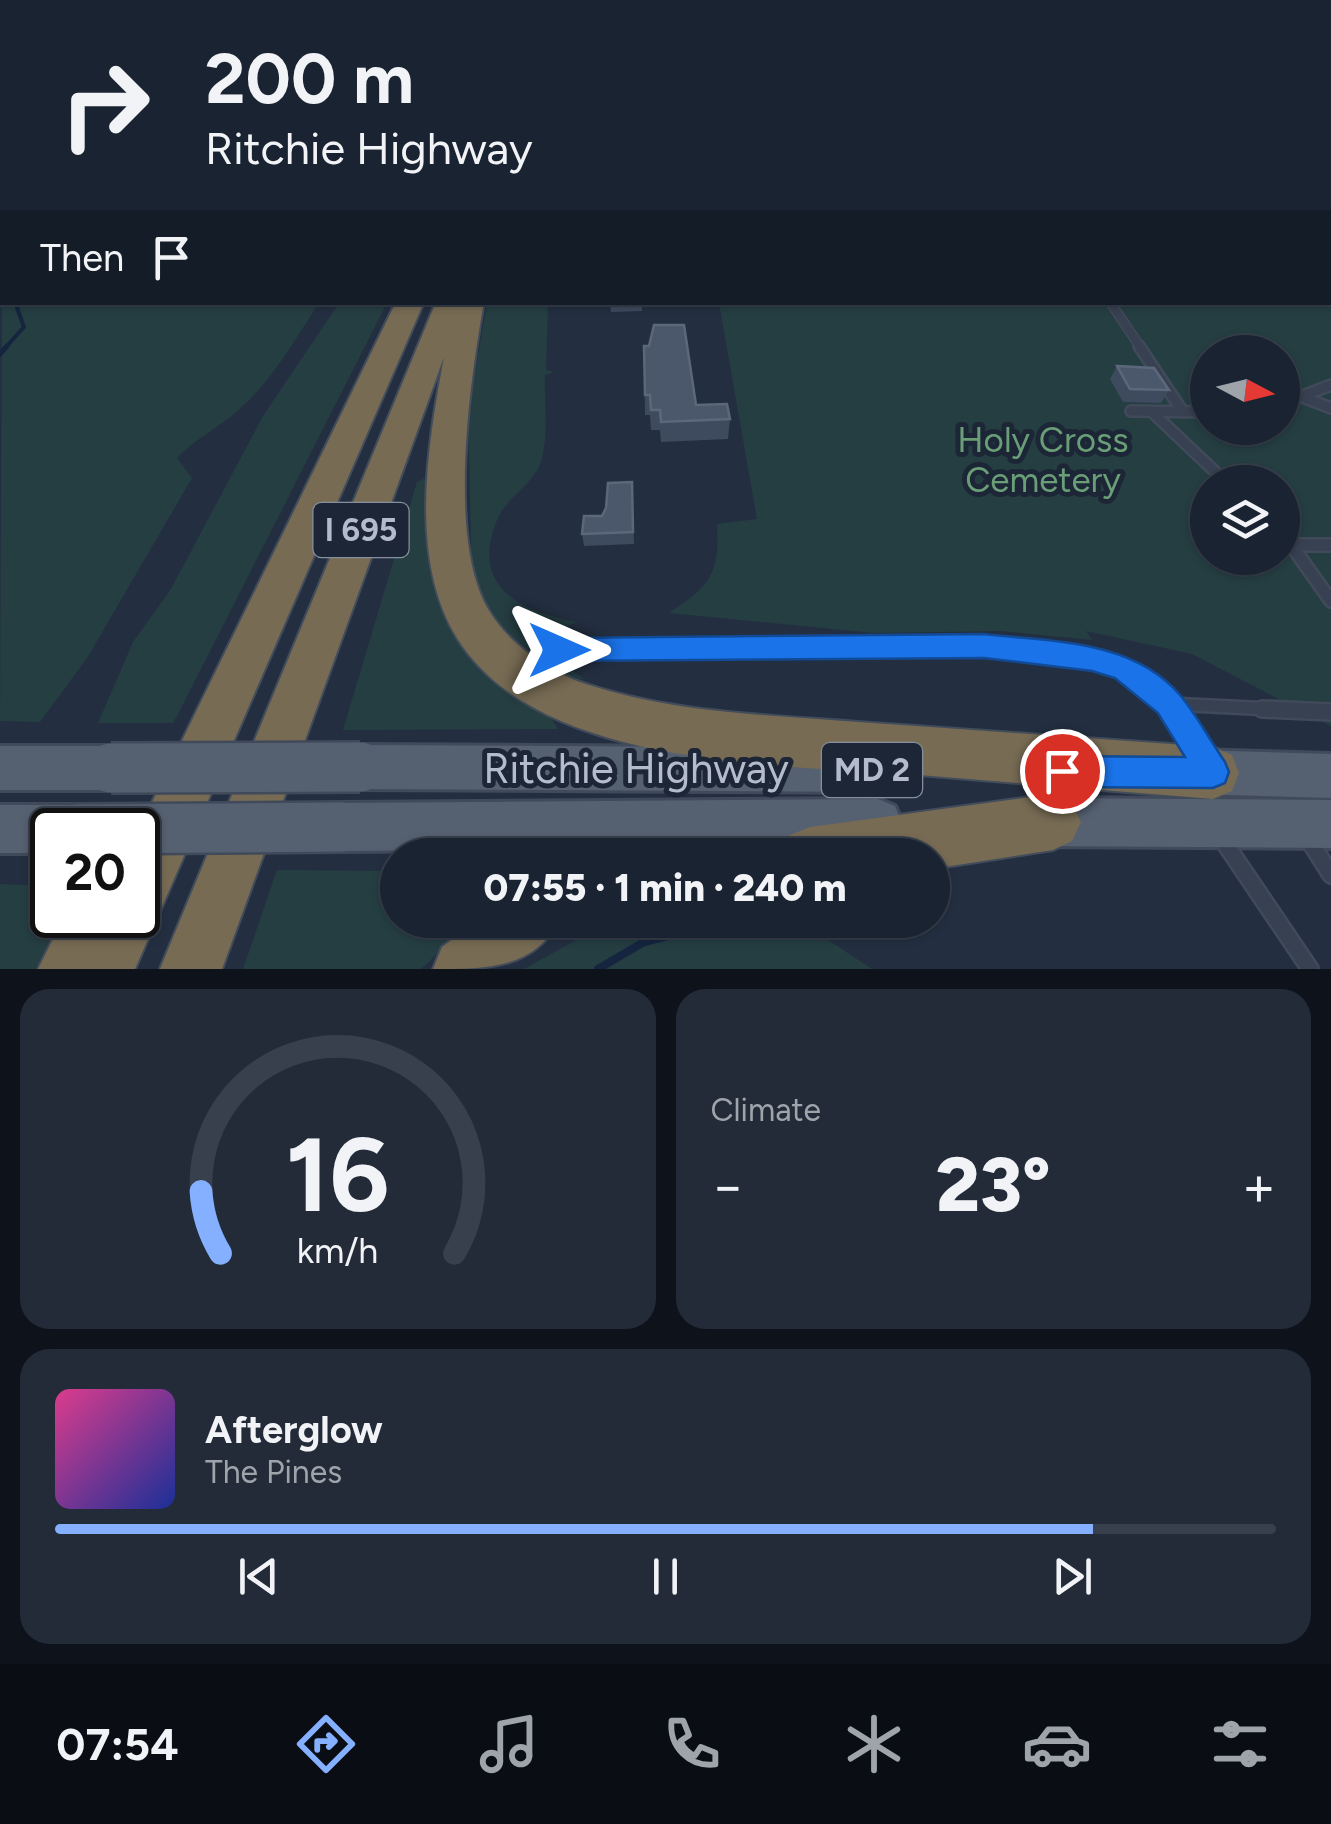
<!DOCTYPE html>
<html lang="en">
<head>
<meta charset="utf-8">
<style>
  body { margin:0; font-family:Figtree,sans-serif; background:#232b39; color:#f1f3f6; height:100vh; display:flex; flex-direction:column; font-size:38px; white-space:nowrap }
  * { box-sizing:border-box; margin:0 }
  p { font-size:32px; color:#9fa4ab }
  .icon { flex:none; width:55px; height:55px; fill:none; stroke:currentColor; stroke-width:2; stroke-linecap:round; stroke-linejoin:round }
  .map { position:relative; height:969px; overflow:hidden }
  .drawer { display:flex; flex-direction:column; gap:20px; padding:20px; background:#0e131b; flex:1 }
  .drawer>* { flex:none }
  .banner { position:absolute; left:0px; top:0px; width:1332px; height:305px; box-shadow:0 2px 8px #0004,0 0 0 2px #38404d; background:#1a2331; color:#f1f3f6; overflow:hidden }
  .needle { width:65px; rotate:97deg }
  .fabs { position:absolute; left:1190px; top:335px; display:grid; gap:20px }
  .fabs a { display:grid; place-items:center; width:110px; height:110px; border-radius:50%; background:#1a2331; box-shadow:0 2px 8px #0004,0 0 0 2px #38404d; font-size:50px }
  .speed { position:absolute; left:30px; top:808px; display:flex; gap:20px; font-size:50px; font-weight:700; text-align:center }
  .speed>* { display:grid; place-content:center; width:130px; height:130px; border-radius:50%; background:#1a2331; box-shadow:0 2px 8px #0004,0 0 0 2px #38404d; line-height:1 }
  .speed .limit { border:5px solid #111; border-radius:15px; background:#fff; color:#111 }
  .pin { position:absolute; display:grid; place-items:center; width:85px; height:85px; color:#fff; margin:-42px; border:5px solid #fff; border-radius:50%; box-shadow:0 2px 10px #0007 }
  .me { position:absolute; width:110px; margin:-55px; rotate:90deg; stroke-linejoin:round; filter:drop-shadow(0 0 8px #0008) }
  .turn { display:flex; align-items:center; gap:35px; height:210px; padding:0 40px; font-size:45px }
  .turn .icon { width:130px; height:130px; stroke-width:2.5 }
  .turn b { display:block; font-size:70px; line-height:85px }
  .then { display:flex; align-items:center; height:95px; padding:0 40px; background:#0003; gap:20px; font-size:38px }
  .big { font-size:75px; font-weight:800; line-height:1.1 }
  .drawer .tile { flex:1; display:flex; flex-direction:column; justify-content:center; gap:15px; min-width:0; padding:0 35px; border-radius:30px; background:#232b39 }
  .drawer .dial { align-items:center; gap:0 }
  .dial svg { height:260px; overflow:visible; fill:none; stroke:#38404d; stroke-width:7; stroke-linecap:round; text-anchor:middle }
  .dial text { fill:#f1f3f6; stroke:none }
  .song { display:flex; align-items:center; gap:30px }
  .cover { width:120px; height:120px; border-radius:15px; background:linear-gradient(135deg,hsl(330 70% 55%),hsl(230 70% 35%)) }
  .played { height:10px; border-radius:5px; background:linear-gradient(90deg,#85b0ff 85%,#38404d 85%) }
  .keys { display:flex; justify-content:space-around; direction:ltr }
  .heat { display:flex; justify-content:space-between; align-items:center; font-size:55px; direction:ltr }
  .drawer .tiles { flex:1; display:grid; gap:20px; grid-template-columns:1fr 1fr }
  .tile:last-child { grid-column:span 2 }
  .trip { position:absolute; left:380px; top:838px; width:570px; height:100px; border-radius:50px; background:#1a2331; box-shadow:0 2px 8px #0004,0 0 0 2px #38404d; font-weight:800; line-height:100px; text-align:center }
  .tabs { display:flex; height:160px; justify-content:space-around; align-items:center; background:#0a0e14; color:#9fa4ab }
  .tabs .icon { width:70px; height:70px }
  .tabs .current { color:#85b0ff }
  .tabs b { font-size:45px; color:#f1f3f6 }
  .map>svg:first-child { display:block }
  .green { fill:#253e42; fill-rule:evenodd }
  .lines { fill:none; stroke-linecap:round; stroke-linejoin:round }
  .stream-far2 { stroke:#152540; stroke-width:4 }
  .stream-far1 { stroke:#152540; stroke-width:5 }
  .stream { stroke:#152540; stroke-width:8 }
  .lane-far3-casing { stroke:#414a5a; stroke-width:11 }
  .lane-far2-casing { stroke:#414a5a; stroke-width:14 }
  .lane-far1-casing { stroke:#414a5a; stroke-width:16 }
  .lane-casing { stroke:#414a5a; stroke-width:20 }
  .street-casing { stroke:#414a5a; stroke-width:5 }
  .primary-casing { stroke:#414a5a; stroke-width:6 }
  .highway-casing { stroke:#424c5b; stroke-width:4 }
  .lane-far3 { stroke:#384151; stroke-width:8 }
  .lane-far2 { stroke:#384151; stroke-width:9 }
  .lane-far1 { stroke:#384151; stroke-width:11 }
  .lane { stroke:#384151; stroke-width:15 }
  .street { fill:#384151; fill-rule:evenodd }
  .primary { fill:#556071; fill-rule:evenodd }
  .highway { fill:#776b54; fill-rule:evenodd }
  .primary-bridge-casing { stroke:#414a5a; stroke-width:54; stroke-linecap:butt }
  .primary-bridge { stroke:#556071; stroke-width:49 }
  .wall { fill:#3e4b5f }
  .shaded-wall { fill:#2e3b4e }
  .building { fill:#4b586b; stroke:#5b677a; stroke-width:2.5 }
  .route { fill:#1a73e8; stroke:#114b97; stroke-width:2.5 }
  .labels { text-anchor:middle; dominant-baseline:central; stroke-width:10; stroke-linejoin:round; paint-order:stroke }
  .shield { fill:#1c2636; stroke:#868f9e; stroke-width:2.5 }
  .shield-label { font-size:32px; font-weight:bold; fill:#b4bccb }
  .park-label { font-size:35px; fill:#699e77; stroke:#1c2636 }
  .near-street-label { font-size:42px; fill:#b4bccb; stroke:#1c2636 }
</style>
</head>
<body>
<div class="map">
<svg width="1331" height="969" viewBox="0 0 1331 969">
  <rect width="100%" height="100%" fill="#232f41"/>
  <path class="green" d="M1331 158V726L1192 654 1086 631 1092 640 1001 631 874 633 669 613C710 586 720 574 717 524L757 519 719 303 1330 302ZM1208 352H1282V428H1208ZM1208 482H1282V558H1208Z
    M2 291V302L319 303C292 344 267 390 226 420 209 433 192 442 177 458L192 478 87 658 40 722 0 721Z
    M339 303H387L177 716 173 723H98L133 642 171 589 263 416Z
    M487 303H548L546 370 554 372 545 375C544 401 549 436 541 461 534 484 508 496 499 516 467 585 519 612 578 622L557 630V661L586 680 559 674 509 651 472 585 468 413Z
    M429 476 458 642 520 700 547 711 558 729 343 730 417 482Z
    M277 870 397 871 398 920H473L421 969H243Z
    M0 884 52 886V915H70L35 969H0Z
    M612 920H798L872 969H524Z"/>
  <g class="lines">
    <path class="stream-far2" d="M5 348 24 327 17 308 21 302"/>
    <path class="stream-far1" d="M0 354 7 346"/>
    <path class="stream" d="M598 969 644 942 731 920"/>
    <defs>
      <path id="lane-far3" d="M1110 302 1141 348"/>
      <path id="lane-far2" d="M1139 346 1183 412
        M1305 398 1331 408
        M1282 404 1331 385
        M1131 411 1208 412
        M1151 411 1226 482"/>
      <path id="lane-far1" d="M1282 532 1331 601
        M1294 545H1331
        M559 650 1033 647 1124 668 1149 684 1174 711
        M1169 704 1312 711"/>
      <path id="lane" d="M1173 709 1204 757
        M1262 709 1331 712
        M1307 837 1331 875
        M1222 839 1310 969"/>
      <path id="street" d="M1330 150H1331V157H1330Z"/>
      <path id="primary" d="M360 745 875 748 891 754 898 770 891 786 875 792 360 789 344 783 337 767 344 751Z
        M0 746H111L127 752 134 768 127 784 111 790H0Z
        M1194 750 1331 754V798L1194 794 1178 788 1171 772 1178 756Z
        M1037 798 1331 800V848L1037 846 1020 839 1013 822 1020 805Z
        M878 799 895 806 902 823 895 840 878 847 342 851 325 844 318 827 325 810 342 803Z
        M0 805H77L94 812 101 829 52 830V853H0Z"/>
      <path id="highway" d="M2 124V136L0 137V125Z
        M396 302H424L135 969H38L65 915H138V831Z
        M436 302H484C470 380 447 539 488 609 508 644 551 673 589 685 675 713 768 715 858 722 976 730 1095 739 1213 747L1232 755 1239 773 1232 791 1213 799C1115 791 1017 783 919 775 783 764 539 770 457 638 408 558 428 444 444 357L222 969H160Z
        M1053 794 1072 803 1081 822 1072 841 1053 850 932 869V855H782L790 835 810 827Z
        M478 920H559C534 969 487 969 433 969L442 947Z"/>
    </defs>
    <use href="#lane-far3" class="lane-far3-casing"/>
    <use href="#lane-far2" class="lane-far2-casing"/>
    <use href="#lane-far1" class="lane-far1-casing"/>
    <use href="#lane" class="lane-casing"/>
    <use href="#street" class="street-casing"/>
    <use href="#primary" class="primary-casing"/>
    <use href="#highway" class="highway-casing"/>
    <use href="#lane-far3" class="lane-far3"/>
    <use href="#lane-far2" class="lane-far2"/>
    <use href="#lane-far1" class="lane-far1"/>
    <use href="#lane" class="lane"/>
    <use href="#street" class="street"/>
    <use href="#primary" class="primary"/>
    <use href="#highway" class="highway"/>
    <defs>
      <path id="primary-bridge" d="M111 768 360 767
        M77 829 342 827"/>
    </defs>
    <use href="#primary-bridge" class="primary-bridge-casing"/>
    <use href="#primary-bridge" class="primary-bridge"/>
  </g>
  <path class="wall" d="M610 302H642V311L611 312Z
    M644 346 696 405 730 419 728 439 661 442 660 430H651L650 415H645Z
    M1117 366 1169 390 1161 403 1123 402 1110 379Z
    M632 482 634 544 584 546 582 534 602 516Z"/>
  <path class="shaded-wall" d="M2 201V223L0 224V202Z"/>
  <path class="building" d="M0 187 2 188V201L0 202Z
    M654 325H684L696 405 727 404 730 419 661 422 660 410H651L650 395H645L644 346H649Z
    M1117 366 1154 368 1169 390 1130 389Z
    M632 482 633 532 582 534 584 516H602L606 508 608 483Z"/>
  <linearGradient id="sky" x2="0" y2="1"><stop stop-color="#131a24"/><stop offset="0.48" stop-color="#3f4d65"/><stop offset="1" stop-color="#3f4d65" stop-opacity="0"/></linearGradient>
  <rect width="1331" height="260" fill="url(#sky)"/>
  <path class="route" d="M984 634C1052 642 1133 639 1181 696 1197 716 1210 740 1225 762L1229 772 1225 783 1213 788 1062 787 1050 782 1046 771 1050 760 1062 756 1185 757 1158 713 1115 678 1092 671 984 658 559 661 549 658 545 650 549 641 559 638Z"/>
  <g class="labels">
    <g class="shield">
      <rect x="313.5" y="503" width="95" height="54" rx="8"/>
      <rect x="822" y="743" width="100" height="54" rx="8"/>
    </g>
    <g class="shield-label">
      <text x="361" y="530">I 695</text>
      <text x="872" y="770">MD 2</text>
    </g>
    <g class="park-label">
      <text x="1043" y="440">Holy Cross<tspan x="1043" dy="40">Cemetery</tspan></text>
    </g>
    <g class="near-street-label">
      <text x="636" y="768">Ritchie Highway</text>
    </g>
  </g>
</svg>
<div class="fabs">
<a><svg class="needle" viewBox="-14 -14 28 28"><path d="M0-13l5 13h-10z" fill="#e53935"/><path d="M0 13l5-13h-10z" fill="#9fa4ab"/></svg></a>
<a><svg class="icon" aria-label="layers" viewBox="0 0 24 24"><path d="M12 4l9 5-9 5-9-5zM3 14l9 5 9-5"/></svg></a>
</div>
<div class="speed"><div class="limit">20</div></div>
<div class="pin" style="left:1062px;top:771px;background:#d93025"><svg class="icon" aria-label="arrive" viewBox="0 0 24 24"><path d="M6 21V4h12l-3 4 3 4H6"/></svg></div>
<svg class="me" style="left:559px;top:650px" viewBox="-20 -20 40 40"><path d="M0-17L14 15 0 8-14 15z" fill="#1a73e8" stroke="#fff" stroke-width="4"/></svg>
<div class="trip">07:55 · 1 min · 240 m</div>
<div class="banner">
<div class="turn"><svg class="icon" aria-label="right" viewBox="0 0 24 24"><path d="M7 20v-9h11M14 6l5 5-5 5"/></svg><div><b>200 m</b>Ritchie Highway</div></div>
<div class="then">Then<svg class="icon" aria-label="arrive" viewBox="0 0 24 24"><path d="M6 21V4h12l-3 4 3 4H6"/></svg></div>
</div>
</div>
<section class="drawer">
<div class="tiles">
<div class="tile dial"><svg viewBox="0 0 100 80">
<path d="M14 69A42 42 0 1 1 86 69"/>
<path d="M14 69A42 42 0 0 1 8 50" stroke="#85b0ff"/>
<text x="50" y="56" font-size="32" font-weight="700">16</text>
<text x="50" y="72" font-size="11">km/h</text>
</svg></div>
<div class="tile"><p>Climate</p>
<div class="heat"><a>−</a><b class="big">23°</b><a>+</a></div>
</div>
<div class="tile">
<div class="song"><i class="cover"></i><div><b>Afterglow</b><p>The Pines</p></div></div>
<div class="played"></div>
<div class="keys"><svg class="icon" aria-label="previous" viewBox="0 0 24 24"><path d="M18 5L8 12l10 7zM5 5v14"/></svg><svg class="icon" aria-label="pause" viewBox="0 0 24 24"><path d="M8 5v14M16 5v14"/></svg><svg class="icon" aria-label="next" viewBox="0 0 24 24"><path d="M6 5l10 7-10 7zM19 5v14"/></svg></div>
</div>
</div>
</section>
<nav class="tabs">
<b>07:54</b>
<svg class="icon current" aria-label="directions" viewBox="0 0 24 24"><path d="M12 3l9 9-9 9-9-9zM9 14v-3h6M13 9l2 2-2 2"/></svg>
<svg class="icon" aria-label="music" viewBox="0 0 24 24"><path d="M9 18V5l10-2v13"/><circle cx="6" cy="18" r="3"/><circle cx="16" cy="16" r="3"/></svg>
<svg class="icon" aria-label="phone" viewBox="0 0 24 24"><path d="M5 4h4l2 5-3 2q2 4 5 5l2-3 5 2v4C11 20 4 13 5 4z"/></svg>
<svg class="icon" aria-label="climate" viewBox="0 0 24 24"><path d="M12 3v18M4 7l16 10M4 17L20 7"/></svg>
<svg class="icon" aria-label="car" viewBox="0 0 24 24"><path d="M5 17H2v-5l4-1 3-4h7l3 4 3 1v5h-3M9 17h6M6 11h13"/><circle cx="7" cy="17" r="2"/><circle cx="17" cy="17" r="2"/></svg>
<svg class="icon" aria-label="filters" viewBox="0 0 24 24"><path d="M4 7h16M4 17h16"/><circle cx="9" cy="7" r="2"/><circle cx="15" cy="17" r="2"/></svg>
</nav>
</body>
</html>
